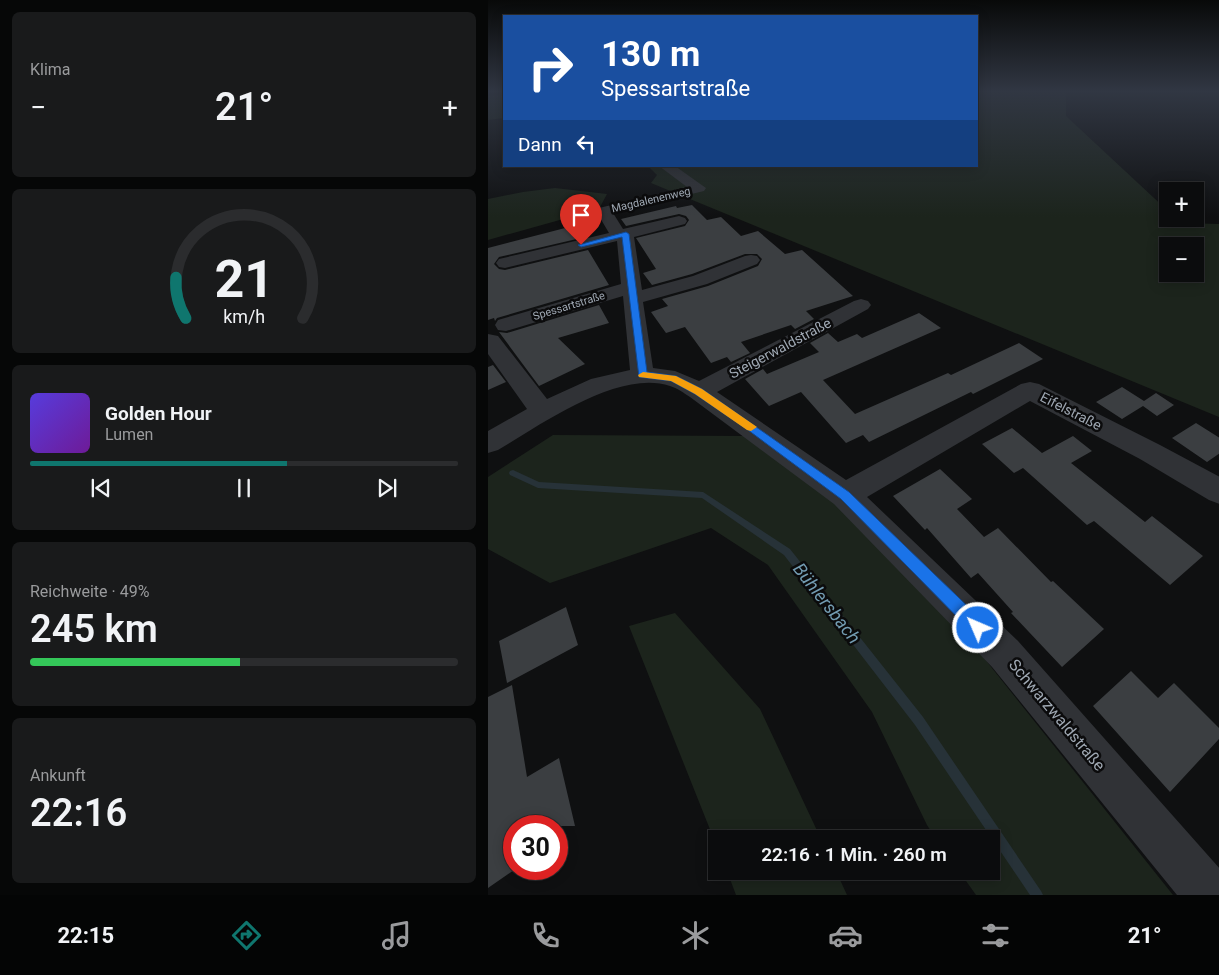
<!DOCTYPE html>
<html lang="de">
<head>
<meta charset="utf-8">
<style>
  body { margin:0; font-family:Roboto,sans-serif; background:#191a1b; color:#f1f3f6; height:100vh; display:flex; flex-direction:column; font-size:19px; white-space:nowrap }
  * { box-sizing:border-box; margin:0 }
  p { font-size:16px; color:#9a9b9d }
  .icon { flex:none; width:28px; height:28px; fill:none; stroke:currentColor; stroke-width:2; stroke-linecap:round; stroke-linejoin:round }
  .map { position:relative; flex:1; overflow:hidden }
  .panel { display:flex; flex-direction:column; gap:12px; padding:12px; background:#060707; width:488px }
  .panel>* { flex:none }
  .guide { position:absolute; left:15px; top:15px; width:475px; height:152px; border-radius:0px; box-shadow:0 2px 12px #0003,0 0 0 1px #2b2c2e; background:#1a4fa0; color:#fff; overflow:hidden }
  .buttons { position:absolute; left:671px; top:182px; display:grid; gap:10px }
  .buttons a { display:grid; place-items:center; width:45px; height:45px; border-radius:0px; background:#0b0c0d; box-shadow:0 2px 12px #0003,0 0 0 1px #2b2c2e; font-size:25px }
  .speed { position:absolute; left:15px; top:815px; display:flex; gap:10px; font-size:25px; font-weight:700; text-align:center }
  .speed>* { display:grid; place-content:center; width:65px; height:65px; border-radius:50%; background:#0b0c0d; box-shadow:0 2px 12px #0003,0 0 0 1px #2b2c2e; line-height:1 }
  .speed .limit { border:8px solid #d22; background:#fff; color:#111 }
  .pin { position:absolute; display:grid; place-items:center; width:42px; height:42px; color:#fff; margin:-51px -21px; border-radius:50% 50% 50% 0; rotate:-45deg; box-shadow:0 0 5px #0007 }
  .pin .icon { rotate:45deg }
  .me { position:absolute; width:55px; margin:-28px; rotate:315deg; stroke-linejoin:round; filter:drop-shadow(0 0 4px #0008) }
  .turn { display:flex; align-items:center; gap:18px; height:105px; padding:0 15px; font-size:22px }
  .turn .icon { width:65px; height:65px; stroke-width:2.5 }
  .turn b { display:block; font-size:35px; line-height:42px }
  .then { display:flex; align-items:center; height:48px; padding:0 15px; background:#0003; gap:10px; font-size:19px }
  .big { font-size:38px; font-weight:600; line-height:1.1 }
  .panel .widget { flex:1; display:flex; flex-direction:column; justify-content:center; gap:8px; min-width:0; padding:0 18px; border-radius:8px; background:#191a1b }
  .panel .dial { align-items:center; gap:0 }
  .dial svg { height:130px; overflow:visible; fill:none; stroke:#2b2c2e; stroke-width:7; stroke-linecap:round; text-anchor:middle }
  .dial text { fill:#f1f3f6; stroke:none }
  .song { display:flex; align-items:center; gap:15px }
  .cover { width:60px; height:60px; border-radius:8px; background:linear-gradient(135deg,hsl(250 70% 55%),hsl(280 70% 35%)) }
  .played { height:5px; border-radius:2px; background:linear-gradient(90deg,#0f766e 60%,#2b2c2e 60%) }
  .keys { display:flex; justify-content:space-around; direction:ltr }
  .heat { display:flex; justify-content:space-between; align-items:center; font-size:28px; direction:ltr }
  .charge { height:8px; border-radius:4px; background:linear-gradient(90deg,#34c759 49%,#2b2c2e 0) }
  .trip { position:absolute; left:220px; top:830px; width:292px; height:50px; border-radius:0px; background:#0b0c0d; box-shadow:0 2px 12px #0003,0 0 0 1px #2b2c2e; font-weight:600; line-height:50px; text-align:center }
  .menu { display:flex; height:80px; justify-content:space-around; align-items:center; background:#040505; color:#9a9b9d }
  .menu .icon { width:35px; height:35px }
  .menu .selected { color:#0f766e }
  .menu b { font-size:22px; color:#f1f3f6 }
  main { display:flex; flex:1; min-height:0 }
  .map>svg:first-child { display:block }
  .green { fill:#1c241c; fill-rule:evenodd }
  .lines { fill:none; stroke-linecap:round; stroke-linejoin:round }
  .stream { fill:#273238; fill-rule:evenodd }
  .building { fill:#3b3e41 }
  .minor { fill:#303236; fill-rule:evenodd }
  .route { fill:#1a73e8; stroke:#114b97 }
  .slow { fill:#f59e0b }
  .labels { text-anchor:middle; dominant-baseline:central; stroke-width:5; stroke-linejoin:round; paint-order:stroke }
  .far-street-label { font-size:11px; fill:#9fa8b3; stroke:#0b0b0c }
  .street-label { font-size:14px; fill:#9fa8b3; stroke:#0b0b0c }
  .near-street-label { font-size:16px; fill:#9fa8b3; stroke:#0b0b0c }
  .near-water-label { font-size:18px; font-style:italic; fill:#739cb2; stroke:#0b0b0c }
</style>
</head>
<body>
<main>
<section class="panel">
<div class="widget"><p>Klima</p>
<div class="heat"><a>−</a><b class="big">21°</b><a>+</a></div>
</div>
<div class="widget dial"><svg viewBox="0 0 100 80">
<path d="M14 69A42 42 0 1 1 86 69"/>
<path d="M14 69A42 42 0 0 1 8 44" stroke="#0f766e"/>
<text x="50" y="56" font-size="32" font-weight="700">21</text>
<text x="50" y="72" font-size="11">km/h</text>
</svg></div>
<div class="widget">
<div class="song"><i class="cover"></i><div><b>Golden Hour</b><p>Lumen</p></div></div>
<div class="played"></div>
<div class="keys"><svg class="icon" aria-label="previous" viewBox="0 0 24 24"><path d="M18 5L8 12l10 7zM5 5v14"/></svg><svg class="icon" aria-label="pause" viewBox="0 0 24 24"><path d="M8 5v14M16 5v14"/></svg><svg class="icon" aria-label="next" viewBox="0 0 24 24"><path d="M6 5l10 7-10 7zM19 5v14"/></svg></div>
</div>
<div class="widget"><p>Reichweite · 49%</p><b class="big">245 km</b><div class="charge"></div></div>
<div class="widget"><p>Ankunft</p><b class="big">22:16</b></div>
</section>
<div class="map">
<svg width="732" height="895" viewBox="0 0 732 895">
  <rect width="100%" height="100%" fill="#0f1011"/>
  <path class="green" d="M489 92H578V116L680 211V219H689L694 223 731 224V417L163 183 169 175 160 166H489ZM680 246H708V274H680Z
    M16 94V118L0 120V96Z
    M67 188 119 194 111 209 0 240V199L35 192Z
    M65 435 256 436 350 505 496 658 685 895H488L471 871H504V839H448L439 825 384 712 280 565 223 528 62 583 0 549V477Z
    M187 613 272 709 333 839H229V847L141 626Z
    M239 871H348L359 895H248Z"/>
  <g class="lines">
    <path class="stream" d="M25 470 51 482 215 492 302 549 435 717 553 891 555 895H542L427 725 296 555 214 498 50 488 22 475 21 473 22 471Z"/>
  </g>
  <path class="building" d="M204 205 219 220 233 217 253 236 270 231 297 254 314 250 365 296 318 311 326 319 307 329 303 325 253 342 262 353 243 362 239 357 223 363 197 327 178 333 163 312 180 306 174 299 220 286 270 266 274 259 269 254H257L204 274 164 285 155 273 168 269 148 238 197 226 201 220 198 216 191 214 138 226 133 219 188 206 189 208Z
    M81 227 84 232 89 231 93 238 11 257 6 264 11 269 17 270 100 250 121 285 9 318 7 321 6 318 0 320V248Z
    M111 305 121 323 70 338 97 364 51 386 11 332 19 333Z
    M431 313 453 328 335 380 367 414 460 373 463 375 531 343 555 359 485 394 483 392 381 442 375 435 358 443 313 392 281 406 257 379 275 369 279 374 331 352 322 343 340 333 350 342 369 334 374 338Z
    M5 365 18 382 0 390V367Z
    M634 387 656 401 668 393 686 405 669 416 655 406 634 419 608 402Z
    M708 423 732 438V453L719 462 684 438Z
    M524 428 554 453 585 436 604 451 583 463 657 522 664 516 715 556 682 585 606 521 599 525 535 468 526 473 494 444Z
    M452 469 484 499 469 509 496 537 510 528 563 582 565 581 616 629 574 667 523 613 525 612 490 573 483 578 439 528 437 530 405 496Z
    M78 607 90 645 19 683 11 641Z
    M643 671 670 698 686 683 732 729V738L682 792 605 706Z
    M24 685 39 777 71 758 87 826H26V870L0 888V697Z"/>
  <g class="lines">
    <path class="minor" d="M171 166H187L218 188 216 191 125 213 135 229 191 216 197 218 199 221 197 224 146 237 154 290 205 276 257 256 263 255 269 256 272 260 269 264 219 284 155 302 165 368 187 371 211 381 366 301 373 299 380 301 383 305 380 309 229 392 358 480 533 384 542 382 551 384 672 445 732 477V504L721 500 652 459 542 401 379 497 530 641 732 869V895H689L504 667 346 504 202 397C196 393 189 388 182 386 130 369 53 425 10 450L0 453V431L39 409 0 354V334L10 336 59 399 103 379 142 370 135 296 18 331 10 330 7 325 10 320 133 284 129 241 17 268 11 267 8 263 11 259 121 233 108 211 111 208 199 187Z"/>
  </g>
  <linearGradient id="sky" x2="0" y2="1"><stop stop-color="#080909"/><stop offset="0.42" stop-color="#313743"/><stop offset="1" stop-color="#313743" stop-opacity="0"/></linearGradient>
  <rect width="732" height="217" fill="url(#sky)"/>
  <path class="route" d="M138 232 141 234 159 372 188 376 214 389 361 492 496 622 498 628 496 633 490 635 485 633 353 499 260 430 207 394 183 381 151 377 134 237 93 247 90 245Z"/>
  <path class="slow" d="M155 372 188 376 214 389 269 427 263 431 259 430 207 394 183 381 151 377 150 375Z"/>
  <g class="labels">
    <g class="far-street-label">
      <text transform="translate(163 200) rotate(-13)">Magdalenenweg</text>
      <text transform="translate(81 306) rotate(-17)">Spessartstraße</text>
    </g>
    <g class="street-label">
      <text transform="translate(292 348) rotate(-28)">Steigerwaldstraße</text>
      <text transform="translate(583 411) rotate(27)">Eifelstraße</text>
    </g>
    <g class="near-street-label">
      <text transform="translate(569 715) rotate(50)">Schwarzwaldstraße</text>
    </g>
    <g class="near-water-label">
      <text transform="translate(339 603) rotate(52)">Bühlersbach</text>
    </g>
  </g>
</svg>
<div class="buttons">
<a>+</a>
<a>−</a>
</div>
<div class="speed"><div class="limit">30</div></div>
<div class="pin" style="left:93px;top:245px;background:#d93025"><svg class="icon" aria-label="arrive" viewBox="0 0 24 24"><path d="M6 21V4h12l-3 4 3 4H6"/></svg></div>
<svg class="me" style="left:490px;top:628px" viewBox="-20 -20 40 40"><circle r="17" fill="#1a73e8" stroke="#fff" stroke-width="3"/><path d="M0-11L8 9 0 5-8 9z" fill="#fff"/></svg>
<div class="trip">22:16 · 1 Min. · 260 m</div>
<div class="guide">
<div class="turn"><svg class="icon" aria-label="right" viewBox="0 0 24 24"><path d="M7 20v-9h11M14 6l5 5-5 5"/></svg><div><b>130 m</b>Spessartstraße</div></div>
<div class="then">Dann<svg class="icon" aria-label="left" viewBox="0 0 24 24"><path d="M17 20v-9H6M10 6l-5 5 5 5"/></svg></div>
</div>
</div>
</main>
<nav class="menu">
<b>22:15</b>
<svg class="icon selected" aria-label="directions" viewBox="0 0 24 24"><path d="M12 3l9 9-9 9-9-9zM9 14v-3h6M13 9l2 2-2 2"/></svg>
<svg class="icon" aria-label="music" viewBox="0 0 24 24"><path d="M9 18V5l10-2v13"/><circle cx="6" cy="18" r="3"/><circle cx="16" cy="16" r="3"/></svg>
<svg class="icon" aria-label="phone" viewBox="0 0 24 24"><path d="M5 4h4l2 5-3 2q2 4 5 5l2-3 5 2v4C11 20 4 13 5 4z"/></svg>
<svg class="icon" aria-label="climate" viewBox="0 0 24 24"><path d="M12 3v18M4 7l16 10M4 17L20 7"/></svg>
<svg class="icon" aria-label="car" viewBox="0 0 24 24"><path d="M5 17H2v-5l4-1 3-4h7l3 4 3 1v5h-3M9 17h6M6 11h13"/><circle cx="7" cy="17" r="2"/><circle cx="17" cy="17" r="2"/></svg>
<svg class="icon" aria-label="filters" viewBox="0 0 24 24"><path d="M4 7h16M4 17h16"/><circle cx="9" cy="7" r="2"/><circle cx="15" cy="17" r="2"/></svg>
<b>21°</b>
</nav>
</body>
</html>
